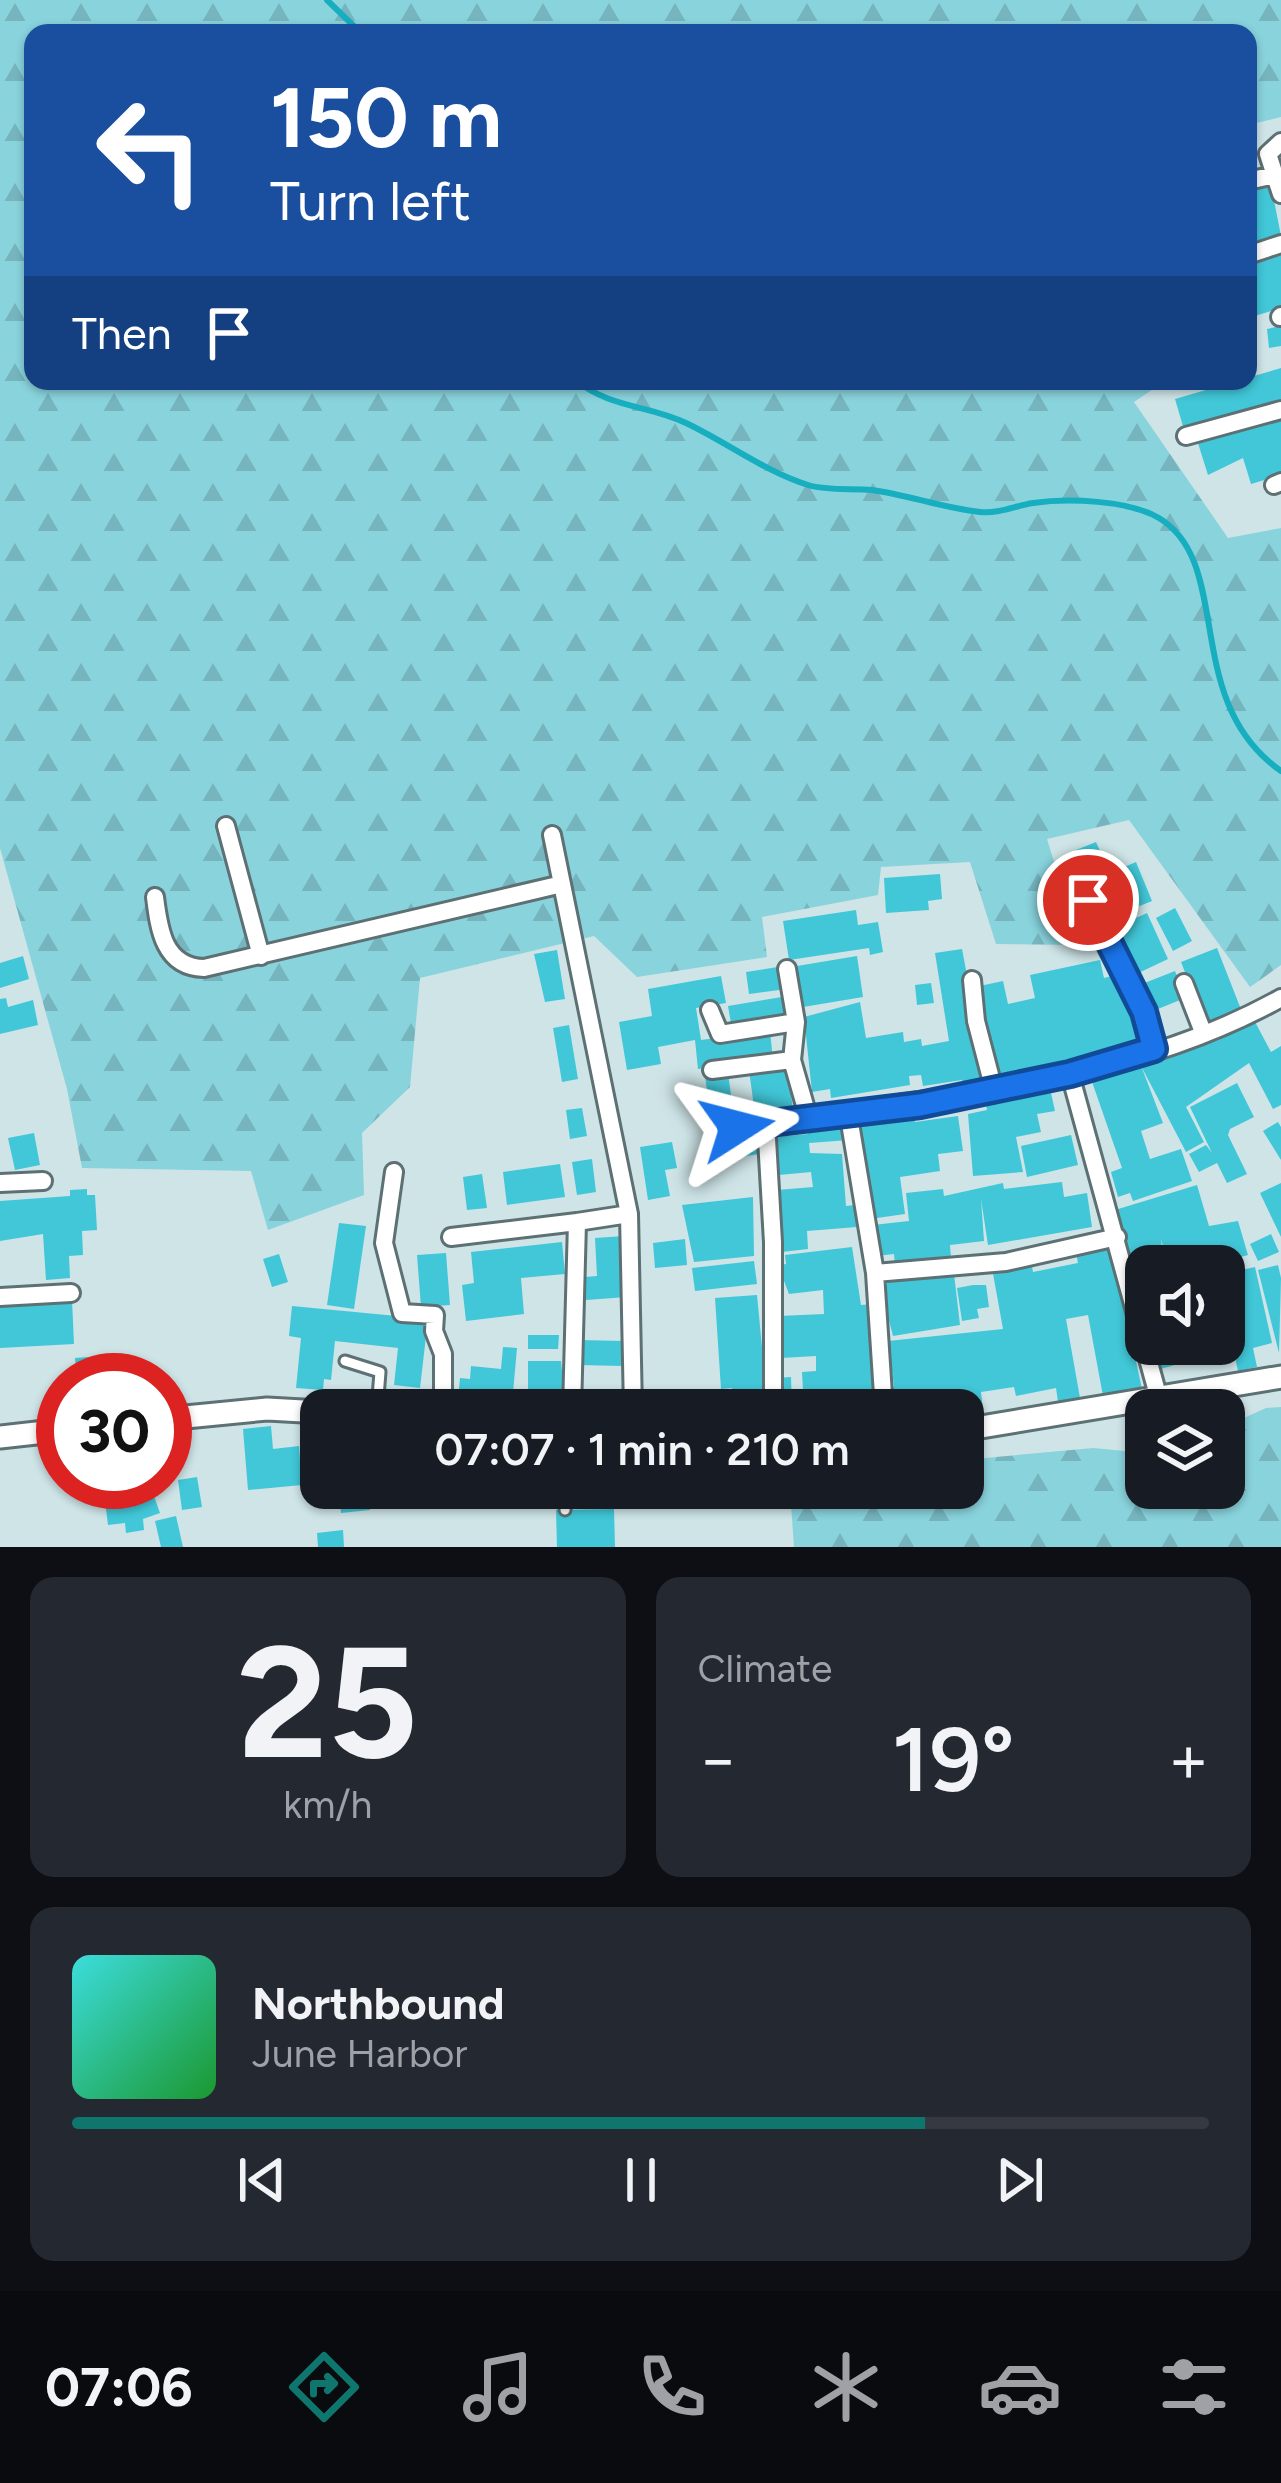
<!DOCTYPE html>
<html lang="en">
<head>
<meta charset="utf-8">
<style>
  body { margin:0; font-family:Figtree,sans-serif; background:#242831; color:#f1f3f6; height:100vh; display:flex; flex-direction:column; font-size:45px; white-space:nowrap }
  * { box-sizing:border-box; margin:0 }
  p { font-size:39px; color:#9ea1a6 }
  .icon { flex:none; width:66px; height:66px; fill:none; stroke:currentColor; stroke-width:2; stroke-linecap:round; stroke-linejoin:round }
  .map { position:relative; height:1547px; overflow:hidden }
  .drawer { display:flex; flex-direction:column; gap:30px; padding:30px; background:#0d0f14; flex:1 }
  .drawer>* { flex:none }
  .hud { position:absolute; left:24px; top:24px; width:1233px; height:366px; border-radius:24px; box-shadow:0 3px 9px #0004; background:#1a4fa0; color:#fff; overflow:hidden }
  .buttons { position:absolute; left:1125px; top:1245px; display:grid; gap:24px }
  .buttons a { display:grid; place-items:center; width:120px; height:120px; border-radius:24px; background:#171b24; box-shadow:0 3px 9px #0004; font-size:60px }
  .speed { position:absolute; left:36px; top:1353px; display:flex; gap:24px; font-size:60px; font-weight:700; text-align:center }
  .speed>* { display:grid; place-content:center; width:156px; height:156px; border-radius:50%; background:#171b24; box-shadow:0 3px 9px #0004; line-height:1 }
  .speed .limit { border:18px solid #d22; background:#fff; color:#111 }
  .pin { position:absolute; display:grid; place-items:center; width:102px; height:102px; color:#fff; margin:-51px; border:6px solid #fff; border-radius:50%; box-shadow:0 3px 12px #0007 }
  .me { position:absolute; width:132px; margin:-66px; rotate:81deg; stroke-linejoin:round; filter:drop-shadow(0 0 9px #0008) }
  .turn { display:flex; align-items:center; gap:42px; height:252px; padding:0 48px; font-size:54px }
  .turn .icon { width:156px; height:156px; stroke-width:2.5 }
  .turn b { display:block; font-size:84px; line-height:102px }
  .then { display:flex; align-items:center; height:114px; padding:0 48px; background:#0003; gap:24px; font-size:45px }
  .big { font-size:90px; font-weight:600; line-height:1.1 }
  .drawer .widget { flex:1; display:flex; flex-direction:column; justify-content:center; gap:18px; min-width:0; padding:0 42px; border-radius:24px; background:#242831 }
  .drawer .dial { align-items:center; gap:0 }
  .dial b { font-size:156px; line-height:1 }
  .song { display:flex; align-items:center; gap:36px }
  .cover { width:144px; height:144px; border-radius:18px; background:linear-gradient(135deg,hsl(180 70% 55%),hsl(130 70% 35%)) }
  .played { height:12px; border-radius:6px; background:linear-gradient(90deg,#0f766e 75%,#363941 75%) }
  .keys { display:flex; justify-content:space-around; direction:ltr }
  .heat { display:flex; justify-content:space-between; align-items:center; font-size:66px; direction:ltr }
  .drawer .tiles { flex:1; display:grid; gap:30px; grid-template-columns:1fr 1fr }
  .widget:last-child { grid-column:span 2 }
  .trip { position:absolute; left:300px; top:1389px; width:684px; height:120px; border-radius:24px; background:#171b24; box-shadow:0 3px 9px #0004; font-weight:600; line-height:120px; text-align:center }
  .tabs { display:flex; height:192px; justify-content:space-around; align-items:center; background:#090b0e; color:#9ea1a6 }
  .tabs .icon { width:84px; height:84px }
  .tabs .active { color:#0f766e }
  .tabs b { font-size:54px; color:#f1f3f6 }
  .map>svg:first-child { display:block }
  .forest { fill:url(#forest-firs) }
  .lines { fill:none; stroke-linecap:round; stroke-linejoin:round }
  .stream { stroke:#17aebf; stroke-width:6 }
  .building { fill:#41c7d8 }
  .service-casing { stroke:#5d7073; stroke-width:15 }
  .minor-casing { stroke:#5d7073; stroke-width:22 }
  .tertiary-casing { stroke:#5d7073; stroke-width:27 }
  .service { stroke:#fff; stroke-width:9 }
  .minor { stroke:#fff; stroke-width:16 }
  .tertiary { stroke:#fff; stroke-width:21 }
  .route-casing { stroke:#114b97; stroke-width:30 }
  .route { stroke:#1a73e8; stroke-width:21 }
</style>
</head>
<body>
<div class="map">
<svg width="1281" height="1547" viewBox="0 0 1281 1547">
  <defs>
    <pattern id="forest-firs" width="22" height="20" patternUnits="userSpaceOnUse" patternTransform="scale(3)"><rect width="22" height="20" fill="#89d3dd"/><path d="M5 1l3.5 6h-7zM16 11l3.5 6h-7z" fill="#76b5be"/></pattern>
  </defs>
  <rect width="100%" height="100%" fill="#cee4e7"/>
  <path class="forest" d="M0 0H1281V117L1248 125V33H33V381H1165L1134 402 1228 538 1281 528V965L1250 987 1129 820 1047 839 1080 945 996 944 970 862 881 867 878 895 762 917 767 957 637 977 594 936 420 978 410 1087 362 1133 364 1195 268 1230 251 1171 82 1168 67 1089 0 848Z
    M1281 1407V1547H794L790 1490 963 1488V1460L1093 1448 1146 1453V1488H1224V1427L1266 1408Z"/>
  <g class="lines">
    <path class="stream" d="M327 0 361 33
      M577 381C610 408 649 405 686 423 728 443 764 471 808 485 828 491 851 488 872 490 908 495 943 508 980 512 999 514 1014 506 1033 503 1067 498 1129 500 1159 518 1235 564 1180 700 1281 771"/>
  </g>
  <path class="building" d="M1270 180 1281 236 1248 245V187Z
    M1281 248V308L1248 318V259Z
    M1275 322H1281V346L1269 348 1267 329 1276 327Z
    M1281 368V404L1185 433 1175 399Z
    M1281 415V475L1251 484 1243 458 1208 475 1197 440Z
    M1096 842 1110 873 1136 862 1152 901 1105 920 1076 850Z
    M940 874 942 899 928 901 929 910 886 913 884 878Z
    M1175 908 1192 941 1173 951 1156 918Z
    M856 910 858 925 878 922 883 952 870 955 869 948 789 960 783 921Z
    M1147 913 1168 959 1130 977 1108 931Z
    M1217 948 1242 1012 1206 1026 1181 962Z
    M962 949 988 1085 963 1089 962 1080 923 1086 921 1075 909 1076 910 1085 831 1098 830 1089 812 1092 804 1017 860 1002 866 1038 903 1032 904 1042 921 1039 922 1046 949 1041 935 953Z
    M557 950 565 999 545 1002 534 954Z
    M23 956 29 979 0 988V963Z
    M857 956 863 997 797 1008 791 967Z
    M1100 960 1104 978 1120 974 1129 986 1142 1047 1050 1071 991 1076 975 987 1003 981 1008 1004 1035 998 1030 975Z
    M784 966 787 989 749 994 746 972Z
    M1175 971 1185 998 1153 1011 1142 984Z
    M721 976 726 1003 696 1008 701 1040 770 1031 773 1060 698 1069 695 1040 658 1047 661 1064 627 1070 619 1022 652 1016 648 989Z
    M931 983 934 1003 917 1005 915 985Z
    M788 996 792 1019 732 1029 728 1006Z
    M6 998 8 1007 33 1000 38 1025 0 1034V999Z
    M1254 1020 1271 1052 1281 1046V1105L1273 1109 1249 1063 1186 1107 1204 1142 1186 1152 1140 1064 1218 1040Z
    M569 1025 578 1079 562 1082 553 1028Z
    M1140 1063 1163 1123 1141 1131 1150 1159 1181 1149 1192 1181 1133 1201 1130 1193 1118 1197 1111 1172 1122 1168 1090 1076Z
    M787 1065 793 1109 755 1114 749 1070Z
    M728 1073 734 1117 711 1120 705 1076Z
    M1237 1083 1254 1117 1230 1129 1228 1135 1247 1174 1227 1183 1217 1163 1199 1172 1189 1154 1206 1145 1212 1153 1190 1107Z
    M1011 1092 1013 1100 1051 1093 1055 1111 1037 1114 1041 1132 1016 1137 1023 1172 973 1176 968 1114 987 1110 985 1097Z
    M582 1108 587 1136 570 1139 566 1110Z
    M913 1108 915 1122 958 1116 963 1151 938 1154 940 1171 900 1177 905 1214 870 1219 855 1113Z
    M848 1117 849 1140 809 1143 810 1153 842 1154 846 1206 855 1205 857 1227 807 1231 808 1249 782 1252 777 1190 813 1187 811 1172 779 1175 776 1137 808 1134 807 1121Z
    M1278 1122 1281 1127V1160L1263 1131Z
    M755 1128 759 1154 722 1160 718 1134Z
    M34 1133 40 1165 15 1170 8 1138Z
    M1071 1135 1078 1165 1027 1177 1021 1146Z
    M672 1142 677 1168 665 1170 670 1196 648 1200 640 1147Z
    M592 1159 596 1192 577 1195 572 1162Z
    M560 1164 565 1197 507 1205 503 1172Z
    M482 1174 487 1208 467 1210 463 1177Z
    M1062 1182 1064 1197 1087 1193 1092 1227 988 1245 981 1199 984 1241 950 1245 951 1259 895 1266 894 1254 876 1256 873 1225 909 1221 906 1193 943 1189 944 1196 1003 1183 1004 1189Z
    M1281 1183V1237L1260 1193Z
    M1197 1185 1209 1226 1238 1221 1248 1255 1209 1266H1169L1161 1239 1164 1263 1133 1274 1115 1210Z
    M87 1189V1195H95L97 1230 82 1231 83 1255 69 1256 70 1278 46 1280 43 1234 0 1241V1201L70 1196V1190Z
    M753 1197 754 1256 694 1262 682 1205Z
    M339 1223 366 1226 354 1309 327 1305Z
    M1271 1234 1279 1252 1258 1261 1250 1244Z
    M624 1236 627 1297 586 1300 585 1277 597 1276 595 1238Z
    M685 1239 687 1265 655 1268 653 1243Z
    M1110 1241 1142 1389 1103 1396 1088 1315 1066 1319 1080 1398 1058 1402 1056 1388 1016 1396 1014 1387 981 1392 983 1410 973 1411 970 1392 915 1400 917 1410H888L885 1388 894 1387 891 1361 883 1362 881 1348 889 1347 888 1341 1003 1329 992 1268 1031 1261 1033 1272 1078 1263 1075 1247Z
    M562 1242 565 1274 521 1278 524 1314 466 1321 462 1285 474 1283 471 1252Z
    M852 1247 861 1305 872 1304 877 1410H853V1403H847V1410H804L802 1372 816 1371V1356L781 1358 779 1316 824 1314 823 1290 789 1294 778 1265 786 1264 785 1255Z
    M446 1253 450 1305 421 1307 417 1255Z
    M279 1254 288 1282 272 1287 263 1259Z
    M754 1261 757 1284 695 1291 692 1268Z
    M1278 1265 1281 1278 1279 1353 1258 1270Z
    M1255 1267 1272 1343 1253 1348 1257 1367 1238 1371 1224 1307V1274Z
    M1146 1273V1314H1144L1135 1275Z
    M954 1274 960 1325 893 1336 878 1278Z
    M973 1285H986L989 1307 977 1309 979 1318 962 1321 957 1288Z
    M757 1295 768 1410H734L732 1388 721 1389 715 1298Z
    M72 1300 74 1344 0 1348V1304Z
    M292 1306 428 1319 420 1388 394 1385 398 1348 335 1341 331 1380 324 1379 323 1390 296 1388 301 1338 289 1336Z
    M1226 1326 1231 1349 1157 1370 1151 1344H1224Z
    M528 1335H559L558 1349H528Z
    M579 1340 624 1341 623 1366 578 1365Z
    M503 1347 517 1348 512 1404 458 1399 460 1378 470 1379 471 1366 501 1369Z
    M102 1356 104 1380H77L75 1358Z
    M528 1361H561L566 1410H528Z
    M791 1377 792 1410H777L776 1378Z
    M577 1389 622 1391V1410H576Z
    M271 1426 273 1449 299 1446 302 1485 248 1490 243 1429Z
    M321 1436V1488H368L370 1510 341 1513 340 1503 314 1506 307 1437Z
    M197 1477 202 1507 182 1510 178 1480Z
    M94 1482H149L160 1513 143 1519 144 1530 126 1533 125 1523 108 1525 105 1501 96 1502Z
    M614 1509 615 1547H557L556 1510Z
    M176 1516 183 1547H161L155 1521Z
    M343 1530 344 1547H318L317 1533Z"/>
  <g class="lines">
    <defs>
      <path id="service" d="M345 1361 380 1372 377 1410
        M565 1510 567 1488"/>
      <path id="minor" d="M1281 142 1268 154 1281 194
        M1248 181 1274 175
        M1248 255 1281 244
        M1280 317 1281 316
        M1186 436 1281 410
        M1274 485 1281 482
        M226 826 261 956
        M552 835 629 1214 577 1222 572 1410
        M155 897C159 930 164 967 204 968L562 884
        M1087 900 1144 1012 1154 1049
        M787 969 796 1022 792 1060 808 1116
        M972 980 976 1021 994 1090
        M1184 983 1203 1032
        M710 1010 720 1034 796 1022
        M712 1070 792 1060
        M1070 1074 1159 1399
        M848 1111 875 1273 884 1410
        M766 1122 773 1242V1410
        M737 1127C919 1097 1116 1090 1281 998
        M394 1172 384 1243 402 1313 435 1315 434 1331 443 1354V1410
        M0 1183 43 1181
        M629 1214 633 1410
        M451 1237 577 1222
        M875 1273 1006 1262 1117 1237
        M0 1297 71 1293"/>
      <path id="tertiary" d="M165 1419 267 1409 321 1412
        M963 1430 1281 1377
        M0 1437 63 1430"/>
    </defs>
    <use href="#service" class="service-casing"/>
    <use href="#minor" class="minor-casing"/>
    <use href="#tertiary" class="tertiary-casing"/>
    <use href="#service" class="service"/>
    <use href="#minor" class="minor"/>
    <use href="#tertiary" class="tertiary"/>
  </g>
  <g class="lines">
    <defs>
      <path id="route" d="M737 1127 920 1105 1070 1074 1154 1049 1144 1012 1088 900"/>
    </defs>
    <use href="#route" class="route-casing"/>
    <use href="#route" class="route"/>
  </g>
</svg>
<div class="buttons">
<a><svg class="icon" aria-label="sound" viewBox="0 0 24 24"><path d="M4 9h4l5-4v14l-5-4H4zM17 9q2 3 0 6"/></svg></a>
<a><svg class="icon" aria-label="layers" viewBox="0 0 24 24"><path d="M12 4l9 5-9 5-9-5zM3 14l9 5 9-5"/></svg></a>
</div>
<div class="speed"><div class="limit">30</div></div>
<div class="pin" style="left:1088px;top:900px;background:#d93025"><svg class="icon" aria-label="arrive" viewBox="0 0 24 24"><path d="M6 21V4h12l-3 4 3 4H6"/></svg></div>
<svg class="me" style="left:737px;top:1127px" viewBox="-20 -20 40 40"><path d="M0-17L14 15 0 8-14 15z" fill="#1a73e8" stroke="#fff" stroke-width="4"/></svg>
<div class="trip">07:07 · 1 min · 210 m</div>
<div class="hud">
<div class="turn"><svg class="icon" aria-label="left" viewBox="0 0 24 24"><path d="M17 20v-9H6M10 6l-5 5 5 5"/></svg><div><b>150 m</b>Turn left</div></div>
<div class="then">Then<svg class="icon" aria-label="arrive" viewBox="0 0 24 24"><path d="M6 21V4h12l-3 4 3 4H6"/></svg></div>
</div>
</div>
<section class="drawer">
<div class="tiles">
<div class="widget dial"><b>25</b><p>km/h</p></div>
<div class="widget"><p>Climate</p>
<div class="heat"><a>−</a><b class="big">19°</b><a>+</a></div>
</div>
<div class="widget">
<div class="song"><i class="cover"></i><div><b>Northbound</b><p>June Harbor</p></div></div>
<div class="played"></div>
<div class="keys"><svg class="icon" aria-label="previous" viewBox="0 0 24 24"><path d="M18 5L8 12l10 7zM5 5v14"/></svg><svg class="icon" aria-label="pause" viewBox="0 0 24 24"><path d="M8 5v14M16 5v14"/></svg><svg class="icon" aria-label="next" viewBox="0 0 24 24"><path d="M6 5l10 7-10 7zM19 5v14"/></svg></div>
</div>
</div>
</section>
<nav class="tabs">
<b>07:06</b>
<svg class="icon active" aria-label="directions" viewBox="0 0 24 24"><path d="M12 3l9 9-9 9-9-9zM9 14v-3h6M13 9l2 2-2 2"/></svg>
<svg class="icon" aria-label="music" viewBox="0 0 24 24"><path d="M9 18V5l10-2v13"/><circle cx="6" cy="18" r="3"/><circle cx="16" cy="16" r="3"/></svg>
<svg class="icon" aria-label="phone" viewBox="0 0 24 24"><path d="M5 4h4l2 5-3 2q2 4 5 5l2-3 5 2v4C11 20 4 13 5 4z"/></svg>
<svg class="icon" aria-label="climate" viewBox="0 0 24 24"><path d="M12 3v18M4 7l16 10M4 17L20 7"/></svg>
<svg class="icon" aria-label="car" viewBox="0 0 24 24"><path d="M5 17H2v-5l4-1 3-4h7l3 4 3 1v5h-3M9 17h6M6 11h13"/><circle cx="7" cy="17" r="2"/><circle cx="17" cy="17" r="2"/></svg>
<svg class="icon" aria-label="filters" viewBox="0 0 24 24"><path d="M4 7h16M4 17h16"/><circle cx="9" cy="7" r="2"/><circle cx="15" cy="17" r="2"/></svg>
</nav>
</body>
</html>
